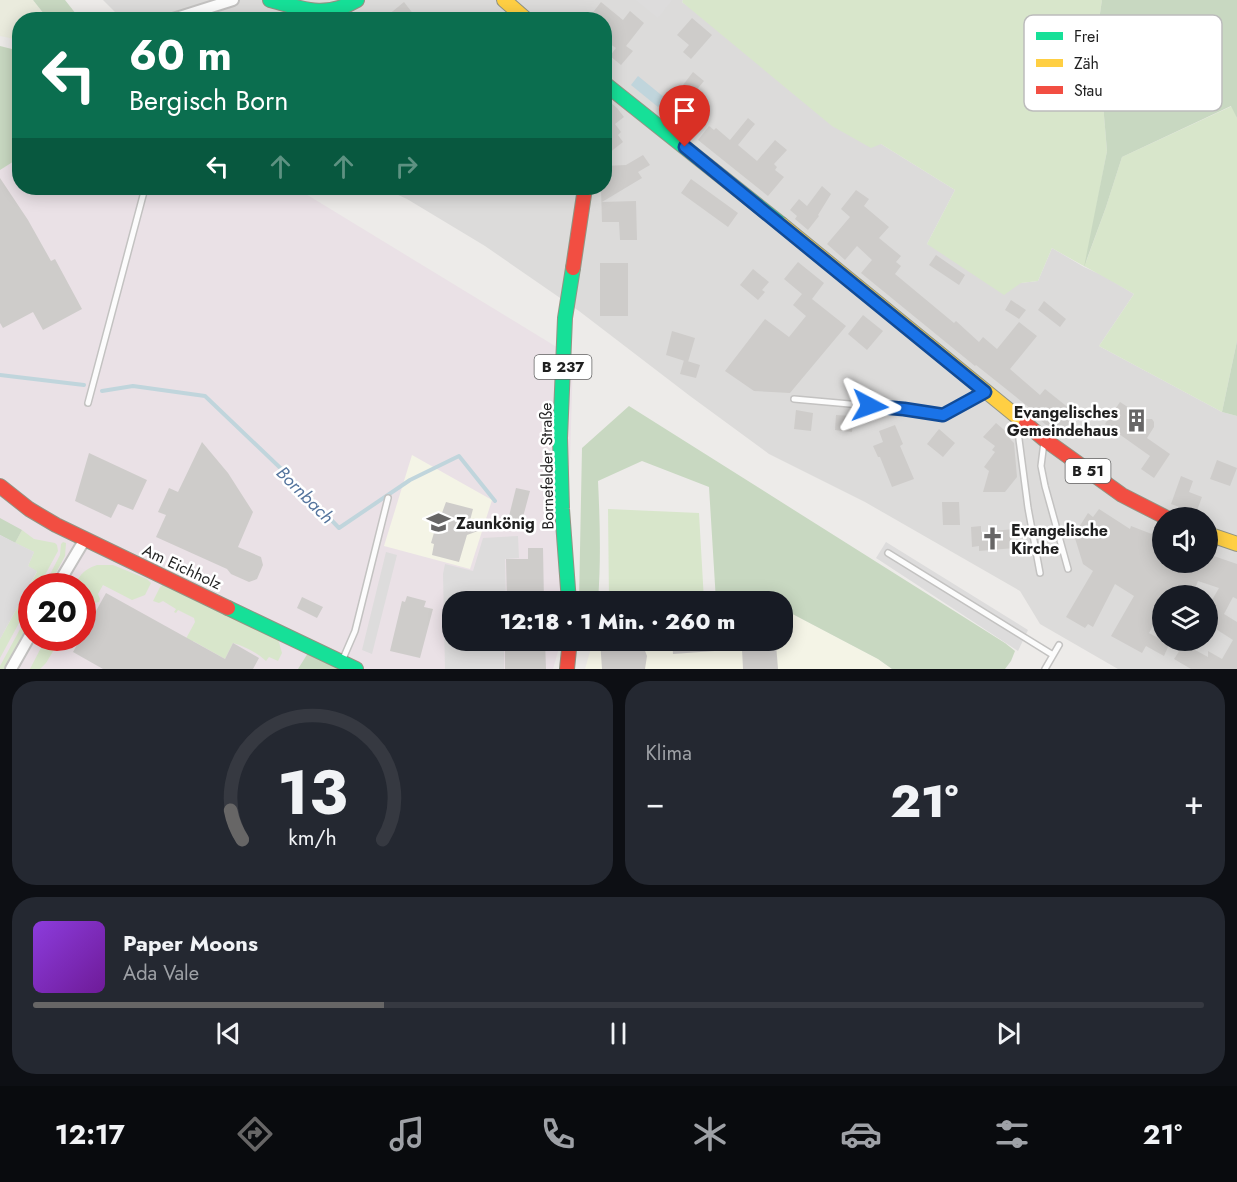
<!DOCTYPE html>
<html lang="de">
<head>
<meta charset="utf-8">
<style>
  body { margin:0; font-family:Jost,sans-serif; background:#242831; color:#f1f3f6; height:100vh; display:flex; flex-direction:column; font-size:22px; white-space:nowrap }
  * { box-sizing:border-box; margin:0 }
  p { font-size:20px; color:#9ea1a6 }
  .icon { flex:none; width:33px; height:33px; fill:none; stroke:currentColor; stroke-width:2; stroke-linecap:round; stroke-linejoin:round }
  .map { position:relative; height:669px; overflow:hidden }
  .details { display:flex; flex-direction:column; gap:12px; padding:12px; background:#0d0f14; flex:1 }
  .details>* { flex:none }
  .guide { position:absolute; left:12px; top:12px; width:600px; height:183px; border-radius:24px; box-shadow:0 3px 15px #0003; background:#0b6e4f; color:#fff; overflow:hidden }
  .fabs { position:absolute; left:1152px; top:507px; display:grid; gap:12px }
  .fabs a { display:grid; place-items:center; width:66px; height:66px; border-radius:50%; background:#171b24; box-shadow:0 3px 15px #0003; font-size:30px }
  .speed { position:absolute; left:18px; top:573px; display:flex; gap:12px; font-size:30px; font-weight:700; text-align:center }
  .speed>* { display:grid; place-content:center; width:78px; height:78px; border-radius:50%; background:#171b24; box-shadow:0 3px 15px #0003; line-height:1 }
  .speed .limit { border:9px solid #d22; background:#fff; color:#111 }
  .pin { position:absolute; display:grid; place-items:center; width:51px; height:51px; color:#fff; margin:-62px -26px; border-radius:50% 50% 50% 0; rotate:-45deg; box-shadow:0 0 6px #0007 }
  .pin .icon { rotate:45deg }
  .me { position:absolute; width:66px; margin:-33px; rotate:94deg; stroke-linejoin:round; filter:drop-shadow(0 0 4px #0008) }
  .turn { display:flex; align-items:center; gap:21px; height:126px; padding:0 18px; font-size:27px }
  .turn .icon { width:78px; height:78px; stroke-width:2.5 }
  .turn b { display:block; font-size:42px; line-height:51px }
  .lanes { display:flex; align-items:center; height:57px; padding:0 18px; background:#0003; justify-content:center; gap:30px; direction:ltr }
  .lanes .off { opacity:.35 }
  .big { font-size:45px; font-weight:800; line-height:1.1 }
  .details .card { flex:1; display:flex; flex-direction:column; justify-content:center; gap:9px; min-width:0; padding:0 21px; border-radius:24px; background:#242831 }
  .details .dial { align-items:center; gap:0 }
  .dial svg { height:156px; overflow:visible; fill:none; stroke:#363941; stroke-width:7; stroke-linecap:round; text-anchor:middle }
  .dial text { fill:#f1f3f6; stroke:none }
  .song { display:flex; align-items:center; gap:18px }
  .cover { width:72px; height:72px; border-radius:9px; background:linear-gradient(135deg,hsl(270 70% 55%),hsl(280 70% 35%)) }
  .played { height:6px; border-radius:3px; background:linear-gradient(90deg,#676666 30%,#363941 30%) }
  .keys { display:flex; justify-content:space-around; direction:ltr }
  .heat { display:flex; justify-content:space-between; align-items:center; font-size:33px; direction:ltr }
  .details .tiles { flex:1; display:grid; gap:12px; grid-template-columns:1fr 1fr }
  .card:last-child { grid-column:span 2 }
  .trip { position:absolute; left:442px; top:591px; width:351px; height:60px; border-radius:24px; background:#171b24; box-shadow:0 3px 15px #0003; font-weight:800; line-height:60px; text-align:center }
  .dock { display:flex; height:96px; justify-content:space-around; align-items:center; background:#090b0e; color:#9ea1a6 }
  .dock .icon { width:42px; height:42px }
  .dock .on { color:#676666 }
  .dock b { font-size:27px; color:#f1f3f6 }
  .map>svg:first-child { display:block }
  .residential { fill:#dcdbda; fill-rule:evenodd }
  .industrial { fill:#eae1e6; fill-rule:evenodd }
  .education { fill:#f4f4e6 }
  .farmland { fill:#eaebdd }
  .grass { fill:#d8e6cb }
  .forest { fill:#c8d8c1 }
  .parking { fill:#dddcdc }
  .water { fill:#c0d5dc }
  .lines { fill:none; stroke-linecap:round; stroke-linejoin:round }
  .stream { stroke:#c0d5dc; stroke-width:4 }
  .building { fill:#ceccca }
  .lane-casing { stroke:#c3c2c1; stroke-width:8 }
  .street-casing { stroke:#c3c2c1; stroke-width:14 }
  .fast-casing { stroke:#929483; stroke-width:16 }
  .slow-casing { stroke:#929483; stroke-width:16 }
  .jam-casing { stroke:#929483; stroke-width:16 }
  .lane { stroke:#fcfcfc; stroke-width:5 }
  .street { stroke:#fcfcfc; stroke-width:10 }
  .fast { stroke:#16e098; stroke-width:14 }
  .slow { stroke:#ffcf43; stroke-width:14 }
  .jam { stroke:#f24e42; stroke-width:14 }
  .route-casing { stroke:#114b97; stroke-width:15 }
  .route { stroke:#1a73e8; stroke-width:10 }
  .labels { text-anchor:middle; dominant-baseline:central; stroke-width:5; stroke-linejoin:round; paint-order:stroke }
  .shield { fill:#fff; stroke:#626262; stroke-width:1.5 }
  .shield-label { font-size:15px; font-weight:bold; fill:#1f1f1f }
  .poi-label { font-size:16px; font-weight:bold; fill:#1f1f1f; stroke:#fff; text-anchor:start }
  .street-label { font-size:16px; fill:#1f1f1f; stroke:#fff }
  .water-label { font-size:18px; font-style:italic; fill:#54749d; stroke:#fff }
  .key { fill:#fff; stroke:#bcbcbc; stroke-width:1.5 }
  .key-label { font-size:16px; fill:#1f1f1f }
</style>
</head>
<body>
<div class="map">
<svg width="1237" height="669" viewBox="0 0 1237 669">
  <rect width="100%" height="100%" fill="#edebe9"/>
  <path class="residential" d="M103 0H683L682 2 881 144 955 190 927 244 1021 283 1038 281 1052 248 1084 267 1104 276 1134 294 1099 346 1222 412 1237 416V669H1118L1040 624 1020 591 865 502 769 454 690 396 579 311 485 246 407 199 383 188H604V20H123ZM1162 518H1208V562H1162ZM1162 596H1208V640H1162Z"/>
  <path class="industrial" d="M0 66 19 71 20 188H296L573 357 566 601 453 602V640L561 641 553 669H0ZM32 586H82V638H32Z"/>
  <path class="education" d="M412 455 492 500 470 569 384 546Z
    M783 609 878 659 892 669H585L593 641 783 640Z"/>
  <path class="farmland" d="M0 0H33L48 19 20 20 19 40 0 36Z"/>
  <path class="grass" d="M683 0H1102L1097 33 1107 151 1086 262 1106 207 1122 157 1232 106 1237 118V341L1222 412 1099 346 1134 294C1107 278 1079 264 1052 248L1038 281 1021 283 1004 295 927 244 955 190 881 144 871 148 832 126 682 2Z
    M608 509 699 513 704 601H609Z
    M22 530 34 539 55 543 57 545 58 551 39 586H32L31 601 0 658V639L37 572 28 566 34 552 15 543Z
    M63 542 66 543 65 556 49 586H44L60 555 61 544Z
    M97 565H113L147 579 151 583 145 595 132 600 103 585 98 594 100 599 99 602 83 605 82 586H74C81 574 83 570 97 565Z
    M163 585 278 639 282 653 278 661 269 657 266 661C256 652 246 647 233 643L225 659 193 641 177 669 176 657 195 622 194 618 178 610 176 613 174 612 176 609 163 601 159 603 153 601 160 587Z
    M31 609V619L4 669H0V666Z
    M46 638H61L46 663 40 669H30Z"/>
  <path class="forest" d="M33 0H65L80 19H48Z
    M1102 0H1237V118L1231 106 1122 157 1106 207 1084 267 1107 151 1097 33Z
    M0 46 20 51 19 158 0 170Z
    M1237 341V416L1222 412Z
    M629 406 1005 643 1015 651 1011 661 1005 669H892L878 659 783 609V602L716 601 709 487 642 461 598 481C600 522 601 561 598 601H579L582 448Z
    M0 518 22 530 15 543 0 535Z
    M308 653 340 669H298Z"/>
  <path class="parking" d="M636 0H672L658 18Z
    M0 535 34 552 28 566 37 571 0 639Z
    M518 536 519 558 505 559 506 601 453 602V640L504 641V669H445L443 574 445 564 473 571 483 538Z
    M886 542 1028 630 1018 651 876 558Z
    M386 552 397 555 372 654 362 650Z"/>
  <path class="water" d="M638 76 665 98 658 107 631 85Z"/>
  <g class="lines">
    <path class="stream" d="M0 375 84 385
      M102 391 133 386 205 396 296 483 339 528 410 480 459 456 495 501"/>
  </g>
  <path class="building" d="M404 2 418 20H382Z
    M601 2 623 20 630 11 644 23 626 46 633 51 621 65 610 56 616 48 604 40V20H587Z
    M692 18 712 35 691 59 683 52 689 45 677 35Z
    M693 72 704 81 694 93 683 85Z
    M684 100 699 112 698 114 700 116 693 124 675 111Z
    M610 102 617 108 624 117 615 124 621 132 618 135 623 142 609 153 604 146V106Z
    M748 118 755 124 738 145 757 161 775 140 787 150 774 164 777 167 775 170 784 177 768 196 698 140 709 126 714 130 716 128 730 140Z
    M643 155 650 165 638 172 642 178 602 202 636 201 637 240H620L619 222H602L601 188H604V166L626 165Z
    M0 178 28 220 51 261 55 259 82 309 43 330 33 312 3 328 0 323Z
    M691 179 738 213 728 227 681 193Z
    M822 186 831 194 818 215 819 216 808 230 795 219 797 216 790 210 799 199 807 206Z
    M856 190 869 199 864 206 889 227 879 238 901 256 896 262 901 266 895 274 954 323 956 321 979 342 983 337 997 349 1019 322 1037 336 1010 369 1040 395 1045 389 1075 413 1070 420 1073 423 1060 437 1030 411 1031 409 976 365 975 366 861 273 872 260 857 246 845 260 827 244 850 217 841 209Z
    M936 255 965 275 959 285 929 265Z
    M798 262 824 283 812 299 846 326 790 393 754 391 725 371 765 319 789 337 806 316 793 305 802 294 784 279Z
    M600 263H628V316H600Z
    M753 269 769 282 762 290 765 292 758 300 740 285Z
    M1011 300 1026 310 1019 319 1005 310Z
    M1044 301 1066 319 1060 327 1038 310Z
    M863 315 883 331 867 350 848 334Z
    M672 331 695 338 688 362 666 355Z
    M684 360 700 365 696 378 680 374Z
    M1120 402 1146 419H1152L1154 422V427L1147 438 1170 454 1154 478 1141 469 1150 456 1105 424Z
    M796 410 813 413 811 431 794 429Z
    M836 415 853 416 852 432 835 430Z
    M996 423 1009 434 1010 439 1014 443 1017 477 1005 492H983L989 471 984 467 995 452 992 450 995 446 983 437Z
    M895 425 903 444 900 446 914 479 892 487 880 457H878L873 446 883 442 879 431Z
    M939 429 955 443 943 457 927 444Z
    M202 442 228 473 253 512 238 547 261 557 263 565 257 579 249 582 231 574 227 569 156 537 166 515 158 512 169 488 178 492Z
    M89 453 147 480 133 510 118 504 111 518 75 501Z
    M1217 460 1237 468 1230 486 1210 479Z
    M1181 476 1193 481 1189 492 1202 497 1196 513 1171 504Z
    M516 488 530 491 520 528 507 524Z
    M446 502 473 509 468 528 478 531 467 535 459 562 432 555 434 544 431 543 440 512 442 513Z
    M942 502H959L960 525H943Z
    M1099 509 1130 529 1131 526 1162 538V562H1208V554L1237 564V599L1233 597 1224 614 1237 622V669H1191L1174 659 1184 644 1208 657V651L1222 659 1233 640 1208 624V607L1219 588 1198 581 1192 596H1162V609L1149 633 1162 640H1171L1164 656 1146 646 1142 653 1111 636 1134 596 1115 584 1093 627 1088 624 1085 628 1066 617 1093 571 1083 564 1074 535 1088 513 1093 517Z
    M981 526V532L1014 529 1015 548 979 551V546L972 547 971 527Z
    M528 548H543L544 602H507L506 559H528Z
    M106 593 225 659 233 643 259 658 253 669H103L73 652Z
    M407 596 426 601 424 607 433 609 420 658 390 651 402 601 405 602Z
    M302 597 323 607 317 618 297 608Z
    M505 640H545L546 669H505Z
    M600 640H641L647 656 645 669H602Z
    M672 640H760L762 645 776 644 778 669H743L742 649 673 654Z"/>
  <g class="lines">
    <defs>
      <path id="lane" d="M794 399 905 409 943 415 982 393
        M88 403 145 188
        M1017 424 1028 508 1040 573
        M1044 442 1041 466 1045 486 1068 569
        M888 553 1053 655
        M342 661 355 631 388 498
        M1045 669 1059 645"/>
      <path id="street" d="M170 20 233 0
        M57 586 85 539
        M11 669 32 632"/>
      <path id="fast" d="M270 0C303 9 325 19 357 0
        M604 83 781 224
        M569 602 562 509 560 438 565 318 573 268
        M228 608 356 669"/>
      <path id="slow" d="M504 0 527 20
        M781 224 1026 424
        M1208 534 1237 544"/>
      <path id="jam" d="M573 268 585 188
        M1026 424 1044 439 1122 495 1167 518
        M0 486 29 509 56 525 228 608
        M567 669 570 640"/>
    </defs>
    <use href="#lane" class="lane-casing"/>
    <use href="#street" class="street-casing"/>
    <use href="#fast" class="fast-casing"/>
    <use href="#slow" class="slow-casing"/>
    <use href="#jam" class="jam-casing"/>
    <use href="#lane" class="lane"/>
    <use href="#street" class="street"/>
    <use href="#fast" class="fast"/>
    <use href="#slow" class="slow"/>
    <use href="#jam" class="jam"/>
  </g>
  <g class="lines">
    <defs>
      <path id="route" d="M685 147 985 392 943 415 904 409 870 406"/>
    </defs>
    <use href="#route" class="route-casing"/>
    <use href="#route" class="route"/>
  </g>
  <defs>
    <symbol id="building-bare" viewBox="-9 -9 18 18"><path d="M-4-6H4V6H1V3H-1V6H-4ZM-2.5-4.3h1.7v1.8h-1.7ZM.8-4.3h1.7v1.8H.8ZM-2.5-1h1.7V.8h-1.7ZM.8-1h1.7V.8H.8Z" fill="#676666" stroke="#fff" stroke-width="2.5" paint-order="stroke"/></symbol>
    <symbol id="school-bare" viewBox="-9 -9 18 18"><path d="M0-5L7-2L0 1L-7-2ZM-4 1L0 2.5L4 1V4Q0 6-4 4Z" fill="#676666" stroke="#fff" stroke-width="2.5" paint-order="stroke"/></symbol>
    <symbol id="church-bare" viewBox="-9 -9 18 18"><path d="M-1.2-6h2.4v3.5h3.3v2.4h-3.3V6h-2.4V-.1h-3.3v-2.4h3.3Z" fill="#676666" stroke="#fff" stroke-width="2.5" paint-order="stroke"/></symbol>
  </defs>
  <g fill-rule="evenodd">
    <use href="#building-bare" x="1120" y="404" width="33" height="33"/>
    <use href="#school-bare" x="422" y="506" width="33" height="33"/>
    <use href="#church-bare" x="976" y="522" width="33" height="33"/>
  </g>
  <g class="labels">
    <g class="shield">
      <rect x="534.5" y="355" width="57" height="24" rx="4.5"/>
      <rect x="1065.5" y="459" width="45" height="24" rx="4.5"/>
    </g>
    <g class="shield-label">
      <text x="563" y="367">B 237</text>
      <text x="1088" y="471">B 51</text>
    </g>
    <g class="poi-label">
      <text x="1118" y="412" text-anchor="end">Evangelisches<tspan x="1118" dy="18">Gemeindehaus</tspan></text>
      <text x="456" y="523">Zaunkönig</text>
      <text x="1011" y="530">Evangelische<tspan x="1011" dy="18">Kirche</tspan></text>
    </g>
    <g class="street-label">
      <text transform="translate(547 466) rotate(-91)">Bornefelder Straße</text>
      <text transform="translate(182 567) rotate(25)">Am Eichholz</text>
    </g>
    <g class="water-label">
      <text transform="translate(305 495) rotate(45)">Bornbach</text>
    </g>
  </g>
  <rect x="1024" y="15" width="198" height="96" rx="9" class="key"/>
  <rect x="1036" y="32" width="27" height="8" fill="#16e098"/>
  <rect x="1036" y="59" width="27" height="8" fill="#ffcf43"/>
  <rect x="1036" y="86" width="27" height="8" fill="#f24e42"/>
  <g class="key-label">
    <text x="1074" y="42">Frei</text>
    <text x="1074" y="69">Zäh</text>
    <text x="1074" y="96">Stau</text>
  </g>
</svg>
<div class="fabs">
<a><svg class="icon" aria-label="sound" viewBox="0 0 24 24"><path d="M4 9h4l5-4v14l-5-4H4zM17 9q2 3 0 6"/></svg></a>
<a><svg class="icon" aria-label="layers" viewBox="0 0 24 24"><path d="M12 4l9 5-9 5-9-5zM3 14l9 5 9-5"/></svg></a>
</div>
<div class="speed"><div class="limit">20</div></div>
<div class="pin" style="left:685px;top:147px;background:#d93025"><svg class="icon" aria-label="arrive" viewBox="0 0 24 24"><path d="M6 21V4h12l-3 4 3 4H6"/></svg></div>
<svg class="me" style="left:870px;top:406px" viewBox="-20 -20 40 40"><path d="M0-17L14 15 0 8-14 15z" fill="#1a73e8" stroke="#fff" stroke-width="4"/></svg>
<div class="trip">12:18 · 1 Min. · 260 m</div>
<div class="guide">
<div class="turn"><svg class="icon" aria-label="left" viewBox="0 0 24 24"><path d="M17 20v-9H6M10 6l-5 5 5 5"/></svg><div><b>60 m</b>Bergisch Born</div></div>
<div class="lanes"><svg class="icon" aria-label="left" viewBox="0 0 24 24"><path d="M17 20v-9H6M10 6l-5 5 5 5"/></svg><svg class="icon off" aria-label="ahead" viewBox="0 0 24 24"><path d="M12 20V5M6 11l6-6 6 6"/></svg><svg class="icon off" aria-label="ahead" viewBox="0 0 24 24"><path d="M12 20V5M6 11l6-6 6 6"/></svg><svg class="icon off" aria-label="right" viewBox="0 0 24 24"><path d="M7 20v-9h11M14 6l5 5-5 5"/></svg></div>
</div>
</div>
<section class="details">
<div class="tiles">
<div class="card dial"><svg viewBox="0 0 100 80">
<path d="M14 69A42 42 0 1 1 86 69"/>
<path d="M14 69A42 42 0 0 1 8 54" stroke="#676666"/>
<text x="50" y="56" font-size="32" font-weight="700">13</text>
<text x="50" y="72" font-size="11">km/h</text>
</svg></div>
<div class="card"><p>Klima</p>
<div class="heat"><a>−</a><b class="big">21°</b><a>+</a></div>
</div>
<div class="card">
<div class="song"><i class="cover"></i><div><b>Paper Moons</b><p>Ada Vale</p></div></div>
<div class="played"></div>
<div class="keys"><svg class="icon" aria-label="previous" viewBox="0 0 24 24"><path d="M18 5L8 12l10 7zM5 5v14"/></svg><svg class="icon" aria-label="pause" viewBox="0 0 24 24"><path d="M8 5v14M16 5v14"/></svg><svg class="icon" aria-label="next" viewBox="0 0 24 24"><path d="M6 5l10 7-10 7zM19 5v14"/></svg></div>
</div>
</div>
</section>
<nav class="dock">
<b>12:17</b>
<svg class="icon on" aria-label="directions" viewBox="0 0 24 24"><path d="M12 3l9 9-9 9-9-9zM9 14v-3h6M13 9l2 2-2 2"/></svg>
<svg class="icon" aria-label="music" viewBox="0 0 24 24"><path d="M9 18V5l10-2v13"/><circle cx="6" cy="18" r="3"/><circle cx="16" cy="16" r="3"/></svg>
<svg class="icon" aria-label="phone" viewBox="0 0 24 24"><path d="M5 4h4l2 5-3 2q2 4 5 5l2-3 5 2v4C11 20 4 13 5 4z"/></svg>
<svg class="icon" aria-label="climate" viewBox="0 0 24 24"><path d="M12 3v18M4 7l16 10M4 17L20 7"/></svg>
<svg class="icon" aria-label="car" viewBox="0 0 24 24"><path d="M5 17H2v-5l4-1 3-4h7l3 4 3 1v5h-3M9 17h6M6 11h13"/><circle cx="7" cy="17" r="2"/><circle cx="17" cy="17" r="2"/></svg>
<svg class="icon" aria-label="filters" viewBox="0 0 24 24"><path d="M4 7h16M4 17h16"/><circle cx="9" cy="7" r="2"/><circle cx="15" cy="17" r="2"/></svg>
<b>21°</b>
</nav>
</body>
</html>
